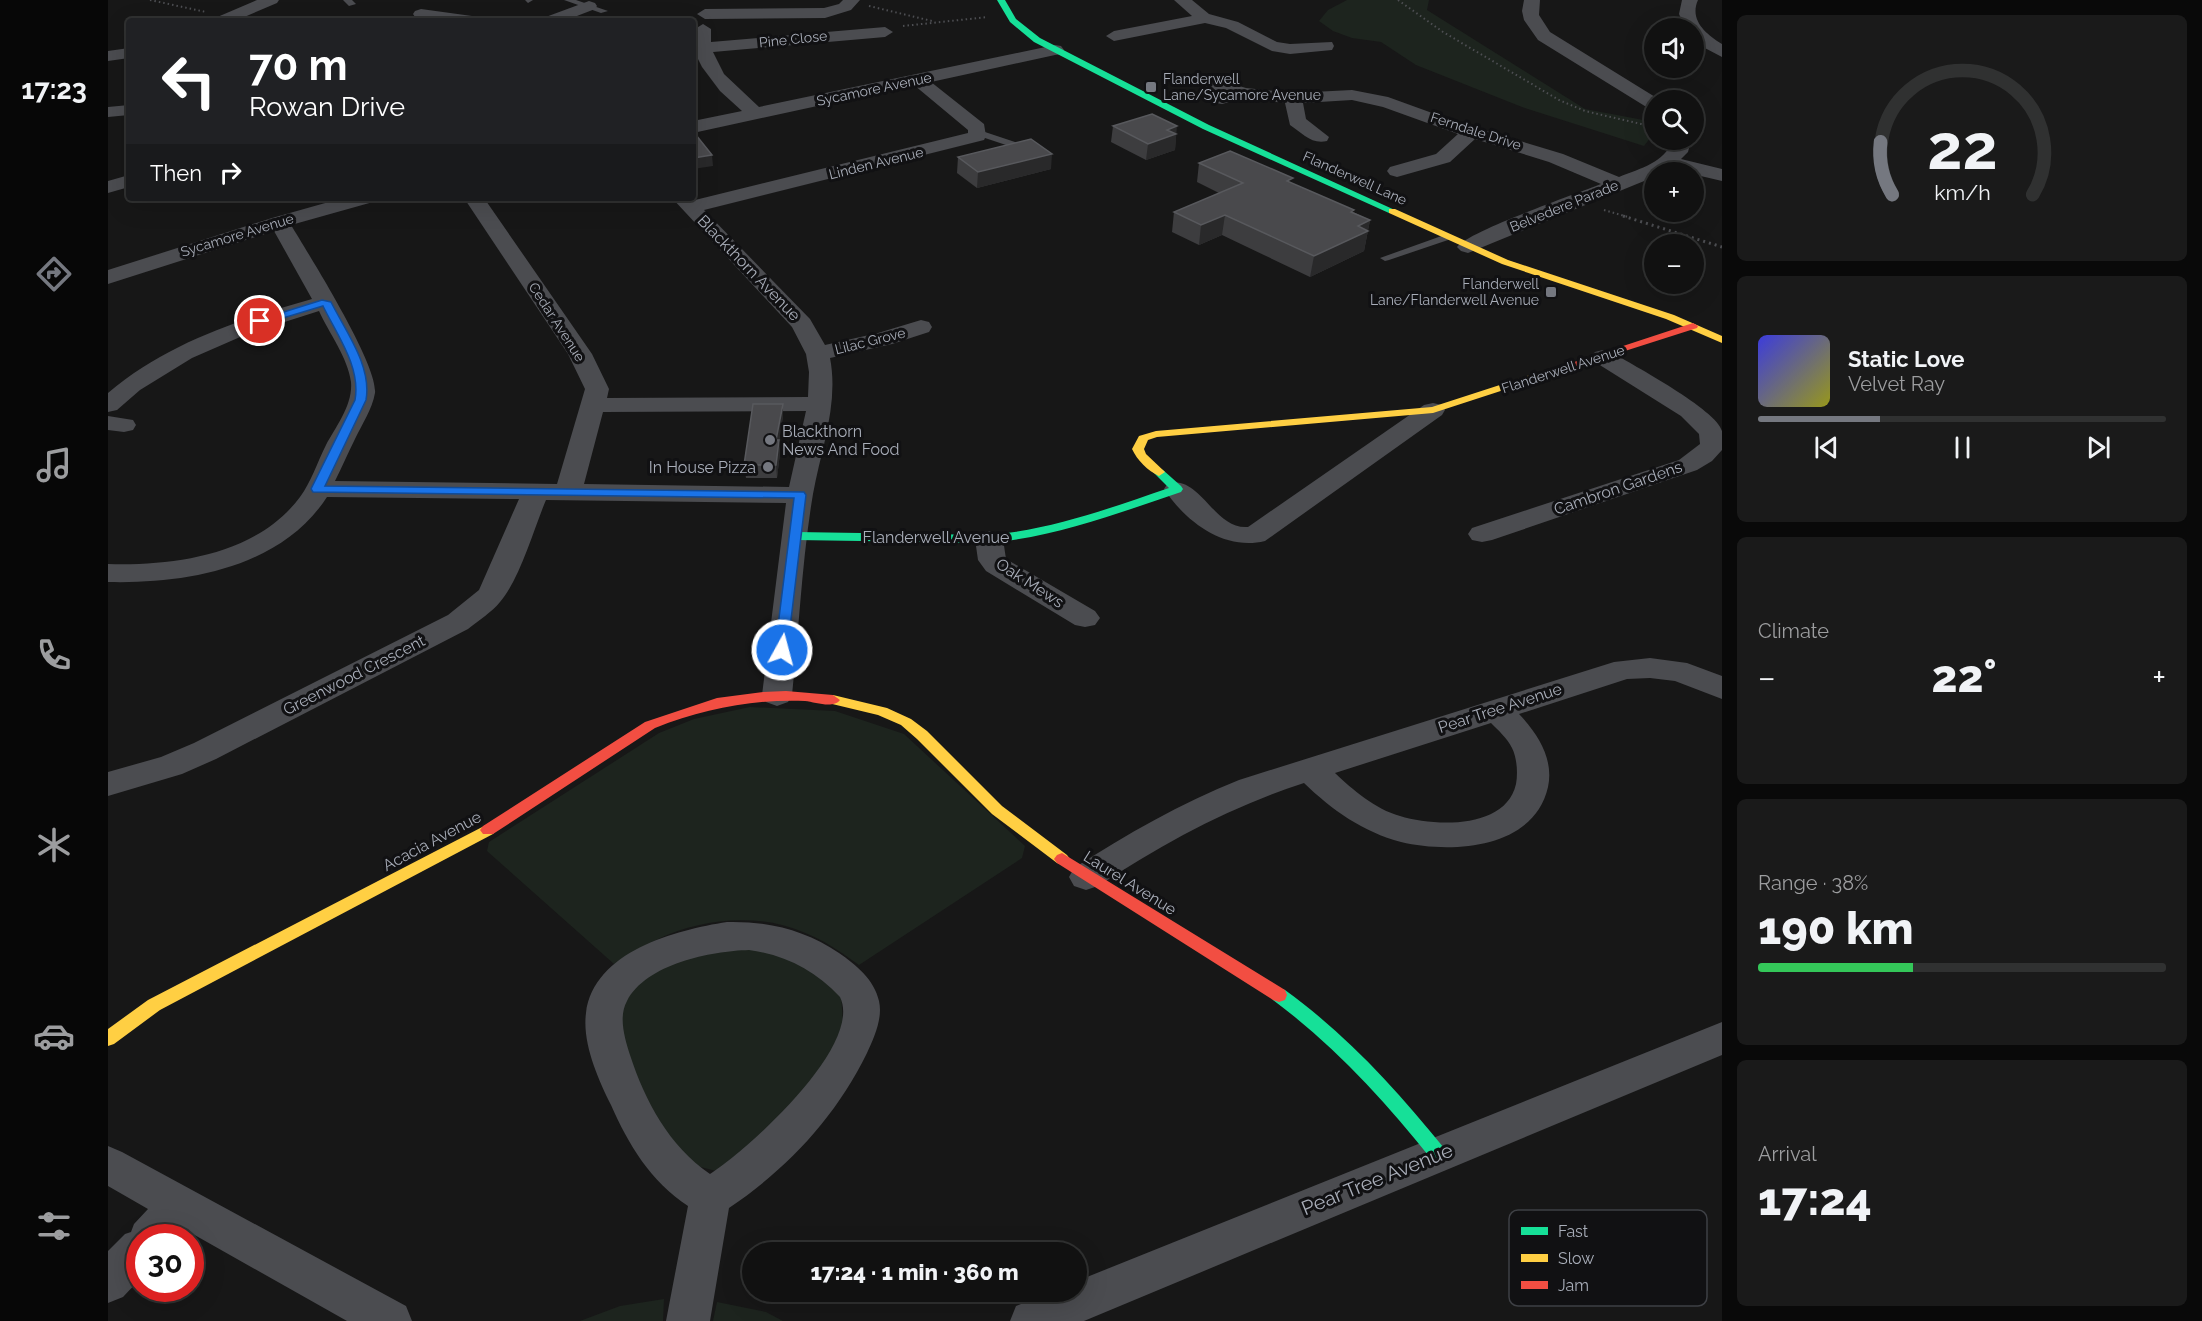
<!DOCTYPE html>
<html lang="en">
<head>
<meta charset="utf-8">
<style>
  body { margin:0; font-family:Raleway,sans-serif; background:#1a1a1a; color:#f1f3f6; height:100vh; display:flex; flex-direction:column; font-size:22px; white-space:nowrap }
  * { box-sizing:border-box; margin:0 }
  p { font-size:20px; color:#9c9d9f }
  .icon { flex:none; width:33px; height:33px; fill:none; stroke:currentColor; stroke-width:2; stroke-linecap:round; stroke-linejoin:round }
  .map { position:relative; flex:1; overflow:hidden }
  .details { display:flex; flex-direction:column; gap:15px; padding:15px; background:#090909; width:480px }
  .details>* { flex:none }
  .guide { position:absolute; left:18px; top:18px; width:570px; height:183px; border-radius:6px; box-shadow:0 6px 24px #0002,0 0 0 2px #303131; background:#202124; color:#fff; overflow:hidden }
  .controls { position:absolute; left:1536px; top:18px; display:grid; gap:12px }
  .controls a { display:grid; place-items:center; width:60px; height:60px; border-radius:50%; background:#111; box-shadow:0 6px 24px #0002,0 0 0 2px #303131; font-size:30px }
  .speed { position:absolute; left:18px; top:1224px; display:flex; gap:12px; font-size:30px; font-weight:700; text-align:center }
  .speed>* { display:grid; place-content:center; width:78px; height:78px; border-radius:50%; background:#111; box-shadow:0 6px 24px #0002,0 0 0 2px #303131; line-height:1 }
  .speed .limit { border:9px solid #d22; background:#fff; color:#111 }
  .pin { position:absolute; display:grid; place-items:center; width:51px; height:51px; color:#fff; margin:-26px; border:3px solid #fff; border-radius:50%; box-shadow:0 2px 6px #0007 }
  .me { position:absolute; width:66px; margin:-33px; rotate:7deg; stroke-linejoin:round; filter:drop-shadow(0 0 4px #0008) }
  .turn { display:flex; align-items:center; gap:21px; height:126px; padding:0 24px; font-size:27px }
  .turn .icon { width:78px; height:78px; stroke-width:2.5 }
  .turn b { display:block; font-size:42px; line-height:51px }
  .then { display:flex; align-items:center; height:57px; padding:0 24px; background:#0003; gap:12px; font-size:22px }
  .big { font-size:45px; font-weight:800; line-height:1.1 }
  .details .card { flex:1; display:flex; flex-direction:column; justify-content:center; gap:9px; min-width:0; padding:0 21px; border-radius:9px; background:#1a1a1a }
  .details .dial { align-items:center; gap:0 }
  .dial svg { height:156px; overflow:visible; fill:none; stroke:#303131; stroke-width:7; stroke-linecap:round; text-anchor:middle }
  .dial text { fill:#f1f3f6; stroke:none }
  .song { display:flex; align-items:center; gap:18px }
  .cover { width:72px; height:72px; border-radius:9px; background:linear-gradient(135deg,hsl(240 70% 55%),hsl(60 70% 35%)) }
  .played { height:6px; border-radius:3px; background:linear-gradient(90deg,#757880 30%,#303131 30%) }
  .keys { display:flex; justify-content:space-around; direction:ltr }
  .heat { display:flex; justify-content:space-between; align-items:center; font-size:33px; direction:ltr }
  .charge { height:9px; border-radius:4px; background:linear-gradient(90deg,#34c759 38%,#303131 0) }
  .trip { position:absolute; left:634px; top:1242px; width:345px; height:60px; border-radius:30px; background:#111; box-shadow:0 6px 24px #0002,0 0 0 2px #303131; font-weight:800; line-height:60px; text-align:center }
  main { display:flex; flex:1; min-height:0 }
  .menu { display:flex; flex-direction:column; width:108px; justify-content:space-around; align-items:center; background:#070707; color:#9c9d9f }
  .menu .icon { width:42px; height:42px }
  .menu .selected { color:#757880 }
  .menu b { font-size:27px; color:#f1f3f6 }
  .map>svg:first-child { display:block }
  .green { fill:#1d241e }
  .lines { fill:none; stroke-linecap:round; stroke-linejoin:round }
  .path-far1 { stroke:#4d4e52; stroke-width:2; stroke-dasharray:1.5 3; stroke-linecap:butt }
  .path { stroke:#4d4e52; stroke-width:3; stroke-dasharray:2 4; stroke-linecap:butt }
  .lane { fill:#4b4c50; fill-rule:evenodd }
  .street { fill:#4b4c50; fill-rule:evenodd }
  .fast { fill:#16e098; fill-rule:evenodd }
  .slow { fill:#ffcf43; fill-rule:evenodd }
  .jam { fill:#f24e42; fill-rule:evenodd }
  .wall { fill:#3d3d3f }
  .shaded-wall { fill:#29292a }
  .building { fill:#49494c; stroke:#58595d; stroke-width:1.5 }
  .route { fill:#1a73e8; stroke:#114b97; stroke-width:1.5 }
  .poi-dot { fill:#757880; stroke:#111113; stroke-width:2 }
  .labels { text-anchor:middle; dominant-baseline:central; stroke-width:6; stroke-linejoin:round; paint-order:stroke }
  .far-street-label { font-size:14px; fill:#a8adb8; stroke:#111113 }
  .far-poi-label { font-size:14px; fill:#a8adb8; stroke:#111113; text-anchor:start }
  .street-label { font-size:16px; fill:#a8adb8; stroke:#111113 }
  .poi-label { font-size:16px; fill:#a8adb8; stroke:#111113; text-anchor:start }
  .near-street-label { font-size:20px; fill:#a8adb8; stroke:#111113 }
  .key { fill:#111113; stroke:#3e4045; stroke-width:1.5 }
  .key-label { font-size:16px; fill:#a8adb8 }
</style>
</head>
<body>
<main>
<nav class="menu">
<b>17:23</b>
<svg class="icon selected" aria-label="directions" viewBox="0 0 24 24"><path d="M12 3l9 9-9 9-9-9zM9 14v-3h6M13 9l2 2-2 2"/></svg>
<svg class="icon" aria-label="music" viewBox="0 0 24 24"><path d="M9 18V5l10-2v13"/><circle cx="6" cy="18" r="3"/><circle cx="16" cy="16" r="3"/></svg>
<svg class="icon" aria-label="phone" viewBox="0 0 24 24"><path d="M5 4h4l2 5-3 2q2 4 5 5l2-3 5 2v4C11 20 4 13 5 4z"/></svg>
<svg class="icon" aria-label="climate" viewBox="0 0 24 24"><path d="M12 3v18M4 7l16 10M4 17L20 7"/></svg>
<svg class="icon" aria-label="car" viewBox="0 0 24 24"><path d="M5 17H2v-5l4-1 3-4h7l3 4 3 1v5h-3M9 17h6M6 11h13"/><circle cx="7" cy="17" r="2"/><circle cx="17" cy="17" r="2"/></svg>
<svg class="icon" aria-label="filters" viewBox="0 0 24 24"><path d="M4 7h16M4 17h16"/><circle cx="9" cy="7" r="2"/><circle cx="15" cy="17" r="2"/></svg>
</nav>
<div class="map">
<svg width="1614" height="1321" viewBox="0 0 1614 1321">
  <rect width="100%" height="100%" fill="#171717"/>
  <path class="green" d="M1239 0H1321L1319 10 1477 109 1546 122V133L1536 146 1414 107 1308 65 1273 42 1244 38 1225 31 1211 21 1220 10Z
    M642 707 727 711 796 734 917 846 914 858 751 965C733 952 716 940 695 932 650 913 594 918 550 939 535 946 521 956 506 964L379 851 381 842 551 733 586 719Z
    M630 945 688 956 733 993 735 1024 719 1061 655 1140 608 1171 589 1166 562 1144 521 1070 511 1009 522 989 555 964Z
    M556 1299 555 1321H472L512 1306Z
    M609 1302 658 1312 675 1321H605Z"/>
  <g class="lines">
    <path class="path-far1" d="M42 0 98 12
      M1290 0 1335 32 1451 100 1477 111 1546 127
      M761 6 824 21
      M529 17 542 21
      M795 26 880 17
      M1496 210 1520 217"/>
    <path class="path" d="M1515 216 1614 247"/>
    <path class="lane" d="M235 0H244L248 4 241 6Z
      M417 0H425L420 3Z
      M456 0H468L500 11 493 13Z
      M510 18H516L517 21H509Z
      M871 130 925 148 927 150 919 152 868 135 866 133Z
      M1339 234 1343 235V239L1281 260 1277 261 1272 258Z"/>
    <path class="street" d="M149 0H171L169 3 127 21H105L107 18Z
      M735 0H752L743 10 717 18 597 19 589 14 597 9 716 8 731 4Z
      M1066 0H1084L1101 14 1130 22 1169 42 1182 44 1224 42 1226 46 1224 50 1182 54 1164 51 1118 28 1097 23 1006 41 998 36 1006 31 1084 16Z
      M1416 0H1432L1431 15 1442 32 1552 100H1546V109L1540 108 1430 40 1416 20 1414 11Z
      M1574 0H1590C1581 20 1598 34 1614 44V57L1593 46 1586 38V28H1577L1571 14Z
      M481 1 487 3 489 6 487 9 456 21H433L435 18Z
      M313 9 364 16 372 21H328L307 17 305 14 307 11Z
      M595 24 603 29V42L777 27 785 32 777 37 605 52 616 74 651 107 947 45 953 46 956 50 953 54 947 55 823 82 876 124 878 136 876 140 596 210 702 319 717 345 770 333 813 320 821 322 824 327 821 332 784 344 722 358C731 404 713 449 705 494 694 559 691 629 684 695L680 702 669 706 658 702 654 695 678 503 438 500C426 528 412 579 392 602 384 612 371 620 360 629L108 759 74 774 0 796V772L53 757 86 743 340 615 371 590 411 499 219 497C173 568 78 584 0 582V564C66 566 149 555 192 497 203 482 209 463 218 445 228 426 245 405 243 382 240 358 221 333 211 311L139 334 84 358 32 390 9 410 0 412V393C59 343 131 320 204 299L166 231 0 284V270L164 218 235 198H268L265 202 183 225C201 255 270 364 267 393 264 410 254 424 247 439 240 453 234 467 227 481L449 484 477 389 460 354 356 198H376L484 354 501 389 499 398 700 397 701 372 698 354 684 327 564 198H585L587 200 860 133V130L806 85 585 133V121L634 111 612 91 594 67 585 49 587 29ZM698 411 681 487 476 484 495 412Z
      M21 48V58L0 61V51Z
      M1104 78 1138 88 1185 93 1244 90 1280 97 1349 122 1455 154 1511 177C1533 168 1556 163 1565 140H1583L1580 152 1573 159 1614 169V181L1563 169 1557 172H1546V177L1360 253 1353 251 1349 247C1361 231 1468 194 1493 184L1441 162 1367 139 1342 162 1289 177 1282 175 1279 171 1282 167 1328 154 1350 134 1275 107 1244 100 1195 103 1198 119 1221 137 1219 141C1204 145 1194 133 1182 125L1177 103 1136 98 1114 104 1108 103 1105 99 1108 95 1117 93 1098 87 1095 83 1098 79Z
      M21 105V115L0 117V107Z
      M21 175V187L0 193V181Z
      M1495 350 1503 352C1525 365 1609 410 1614 431 1614 437 1614 445 1614 450L1604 461 1589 470 1384 540 1374 542 1364 540 1360 534 1364 528 1571 460 1592 444 1591 434 1573 416 1487 362 1483 357 1487 352Z
      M1325 403 1334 405 1337 410 1334 415 1157 541C1116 551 1078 522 1056 489L1060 483C1093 475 1106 530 1140 527L1316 405Z
      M0 416 25 420 28 425 25 430 16 432 0 430Z
      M881 531 891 533 895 539 898 559 987 611 992 618 987 625 977 627 967 625 878 571 870 560 867 539 871 533Z
      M1542 658 1579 663 1614 676V699L1567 681 1542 678 1519 679 1411 714C1430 734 1446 759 1440 787 1426 849 1344 854 1293 842 1255 832 1224 810 1196 783 1122 807 1056 843 990 886L978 890 966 886 961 877 966 868C1019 834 1073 803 1131 780L1506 662ZM1383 723C1390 730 1399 738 1404 748 1409 758 1410 773 1408 784 1398 829 1328 827 1292 816 1267 809 1245 790 1227 773Z
      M619 922C660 921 697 930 731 953 748 965 766 979 771 1001 775 1018 766 1038 759 1053 727 1118 680 1168 621 1208L602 1321H558L580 1206C543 1182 520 1144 503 1105 490 1079 474 1043 478 1013 486 951 568 930 619 922ZM641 950C677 955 707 970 732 997 756 1046 638 1151 602 1174 561 1146 537 1101 522 1055 517 1039 510 1017 519 1001 538 964 603 951 641 950Z
      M1614 1022V1055L976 1321H902L908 1306 943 1292H969V1281Z
      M0 1146 14 1152 298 1306 304 1321H239L76 1229 69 1238H32V1279L15 1297 0 1303V1251L17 1234 23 1232 26 1224 40 1209 0 1186Z"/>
    <path class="fast" d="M889 0H897L908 19 932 38 1101 125 1289 211 1281 213 1095 129 926 42 902 22Z
      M1051 468 1055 470 1073 486 1075 489 1073 492C1011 513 947 537 881 543L688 540 682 536 688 532 881 535C943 530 1002 508 1061 488L1045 472Z
      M1171 988 1177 990C1239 1035 1288 1089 1336 1148L1339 1154 1336 1160 1330 1162 1324 1160C1276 1100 1227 1046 1165 1000L1163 995 1165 990Z"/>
    <path class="slow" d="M1281 209H1287L1400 260 1566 315 1614 336V343L1558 319 1394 264 1281 213Z
      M1444 368 1449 371 1448 373 1325 413 1049 437 1040 440 1036 449 1038 454 1057 472 1051 476C1040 471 1029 460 1024 449L1031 436 1048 431 1324 407Z
      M725 695 779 708 803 719 819 731 894 806 959 855 962 859 959 863 954 865 949 863 884 814 809 739 793 725 770 715 720 703 718 700Z
      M380 824 385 826 388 830 385 834 52 1010 6 1044 0 1046V1029L40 1000Z"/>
    <path class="jam" d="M1585 323 1590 326 1589 328 1448 373 1444 374 1439 371Z
      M678 691 725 695 732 700C725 709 707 702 697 701 644 699 596 709 547 728L385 834H375L372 830 375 826 537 722 609 698 655 692Z
      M954 853 1177 990 1179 995 1177 1000 1171 1002 1165 1000 949 863 946 859 949 855Z"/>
  </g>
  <path class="wall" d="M1005 126 1068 134 1067 150 1038 160 1003 142Z
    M850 157 943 169 869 188 849 173Z
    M1091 163 1184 183 1262 220 1256 251 1202 277 1114 235 1091 245 1064 232 1066 212 1111 193 1089 182Z
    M675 404V416L671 442 672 453 669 478H638L636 465Z"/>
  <path class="shaded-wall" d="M1069 126 1067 150 1038 160 1040 144 1059 130Z
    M944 154 943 169 869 188 870 172Z
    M604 155 605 166 585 169V158Z
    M1117 215 1114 235 1091 245 1093 225Z
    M1262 220 1256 251 1202 277 1206 256 1250 226Z
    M675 404V416L671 442 672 453 669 478 668 465V440Z"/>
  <path class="building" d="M1044 114 1069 126 1059 130 1068 134 1040 144 1005 126Z
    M588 135 604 155 585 158V136Z
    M923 139 944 154 870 172 850 157Z
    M1122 151 1185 178 1179 181 1246 210 1243 212 1262 220 1250 226 1260 231 1206 256 1117 215 1093 225 1066 212 1135 183 1091 163Z
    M645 404H675L668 440H671L668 465H636Z"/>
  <path class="route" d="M214 300 223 302C238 332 264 366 258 400L217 486 696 492 698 495 679 653H669L667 650 686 498 205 492 203 489 247 400C253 367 229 335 215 306L152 325 147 321Z"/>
  <g class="poi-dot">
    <rect x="1037" y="81" width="12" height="12" rx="3"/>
    <rect x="1437" y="286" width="12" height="12" rx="3"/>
    <circle cx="662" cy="440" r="6"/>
    <circle cx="660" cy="467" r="6"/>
  </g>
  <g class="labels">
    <g class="far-street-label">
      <text transform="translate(685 39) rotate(-6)">Pine Close</text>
      <text transform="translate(766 89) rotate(-12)">Sycamore Avenue</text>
      <text transform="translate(1368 131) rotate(18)">Ferndale Drive</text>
      <text transform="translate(768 163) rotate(-14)">Linden Avenue</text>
      <text transform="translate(1247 178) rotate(24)">Flanderwell Lane</text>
      <text transform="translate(1456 206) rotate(-22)">Belvedere Parade</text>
      <text transform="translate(129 235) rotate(-17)">Sycamore Avenue</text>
      <text transform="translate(449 322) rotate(57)">Cedar Avenue</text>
      <text transform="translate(762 341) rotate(-14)">Lilac Grove</text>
      <text transform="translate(1455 369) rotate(-18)">Flanderwell Avenue</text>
    </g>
    <g class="far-poi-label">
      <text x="1055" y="79">Flanderwell<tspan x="1055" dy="16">Lane/Sycamore Avenue</tspan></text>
      <text x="1431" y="284" text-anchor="end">Flanderwell<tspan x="1431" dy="16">Lane/Flanderwell Avenue</tspan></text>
    </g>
    <g class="street-label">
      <text transform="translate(641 268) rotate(46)">Blackthorn Avenue</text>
      <text transform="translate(1510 488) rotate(-19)">Cambron Gardens</text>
      <text x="828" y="537">Flanderwell Avenue</text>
      <text transform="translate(922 583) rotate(33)">Oak Mews</text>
      <text transform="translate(246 675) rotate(-27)">Greenwood Crescent</text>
      <text transform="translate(1392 708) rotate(-18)">Pear Tree Avenue</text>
      <text transform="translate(324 841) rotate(-28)">Acacia Avenue</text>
      <text transform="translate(1022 883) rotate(32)">Laurel Avenue</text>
    </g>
    <g class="poi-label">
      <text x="674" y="431">Blackthorn<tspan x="674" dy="18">News And Food</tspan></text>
      <text x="648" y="467" text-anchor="end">In House Pizza</text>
    </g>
    <g class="near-street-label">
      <text transform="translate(1269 1179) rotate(-22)">Pear Tree Avenue</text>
    </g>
  </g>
  <rect x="1401" y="1210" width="198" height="96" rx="9" class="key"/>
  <rect x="1413" y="1227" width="27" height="8" fill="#16e098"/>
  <rect x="1413" y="1254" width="27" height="8" fill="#ffcf43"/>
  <rect x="1413" y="1281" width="27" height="8" fill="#f24e42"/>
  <g class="key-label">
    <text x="1450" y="1237">Fast</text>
    <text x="1450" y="1264">Slow</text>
    <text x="1450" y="1291">Jam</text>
  </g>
</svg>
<div class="controls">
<a><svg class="icon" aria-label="sound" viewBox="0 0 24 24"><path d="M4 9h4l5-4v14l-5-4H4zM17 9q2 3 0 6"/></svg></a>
<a><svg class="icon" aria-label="search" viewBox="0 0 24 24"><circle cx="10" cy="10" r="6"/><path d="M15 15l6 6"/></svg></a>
<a>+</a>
<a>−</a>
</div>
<div class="speed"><div class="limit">30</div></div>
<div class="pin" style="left:152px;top:321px;background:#d93025"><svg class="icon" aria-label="arrive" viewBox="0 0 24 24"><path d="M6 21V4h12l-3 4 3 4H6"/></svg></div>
<svg class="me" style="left:674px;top:650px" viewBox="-20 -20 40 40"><circle r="17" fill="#1a73e8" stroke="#fff" stroke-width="3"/><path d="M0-11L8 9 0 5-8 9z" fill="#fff"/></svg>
<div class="trip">17:24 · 1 min · 360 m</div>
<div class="guide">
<div class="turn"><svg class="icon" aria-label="left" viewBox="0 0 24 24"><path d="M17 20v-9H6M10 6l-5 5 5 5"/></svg><div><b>70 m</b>Rowan Drive</div></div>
<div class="then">Then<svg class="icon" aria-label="right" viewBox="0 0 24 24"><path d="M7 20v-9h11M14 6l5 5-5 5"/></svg></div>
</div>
</div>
<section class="details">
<div class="card dial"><svg viewBox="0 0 100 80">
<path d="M14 69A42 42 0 1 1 86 69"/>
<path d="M14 69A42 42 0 0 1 8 42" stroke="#757880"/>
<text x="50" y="56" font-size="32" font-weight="700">22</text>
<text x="50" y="72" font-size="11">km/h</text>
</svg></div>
<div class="card">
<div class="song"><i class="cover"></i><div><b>Static Love</b><p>Velvet Ray</p></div></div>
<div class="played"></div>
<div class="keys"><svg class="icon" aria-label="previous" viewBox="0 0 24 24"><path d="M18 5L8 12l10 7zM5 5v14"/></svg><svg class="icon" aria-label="pause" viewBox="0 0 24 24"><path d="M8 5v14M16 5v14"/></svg><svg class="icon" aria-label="next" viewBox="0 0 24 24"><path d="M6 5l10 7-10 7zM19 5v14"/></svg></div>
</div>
<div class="card"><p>Climate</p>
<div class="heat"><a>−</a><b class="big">22°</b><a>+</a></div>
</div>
<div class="card"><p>Range · 38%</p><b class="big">190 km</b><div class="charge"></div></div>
<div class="card"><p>Arrival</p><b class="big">17:24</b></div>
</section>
</main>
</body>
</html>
